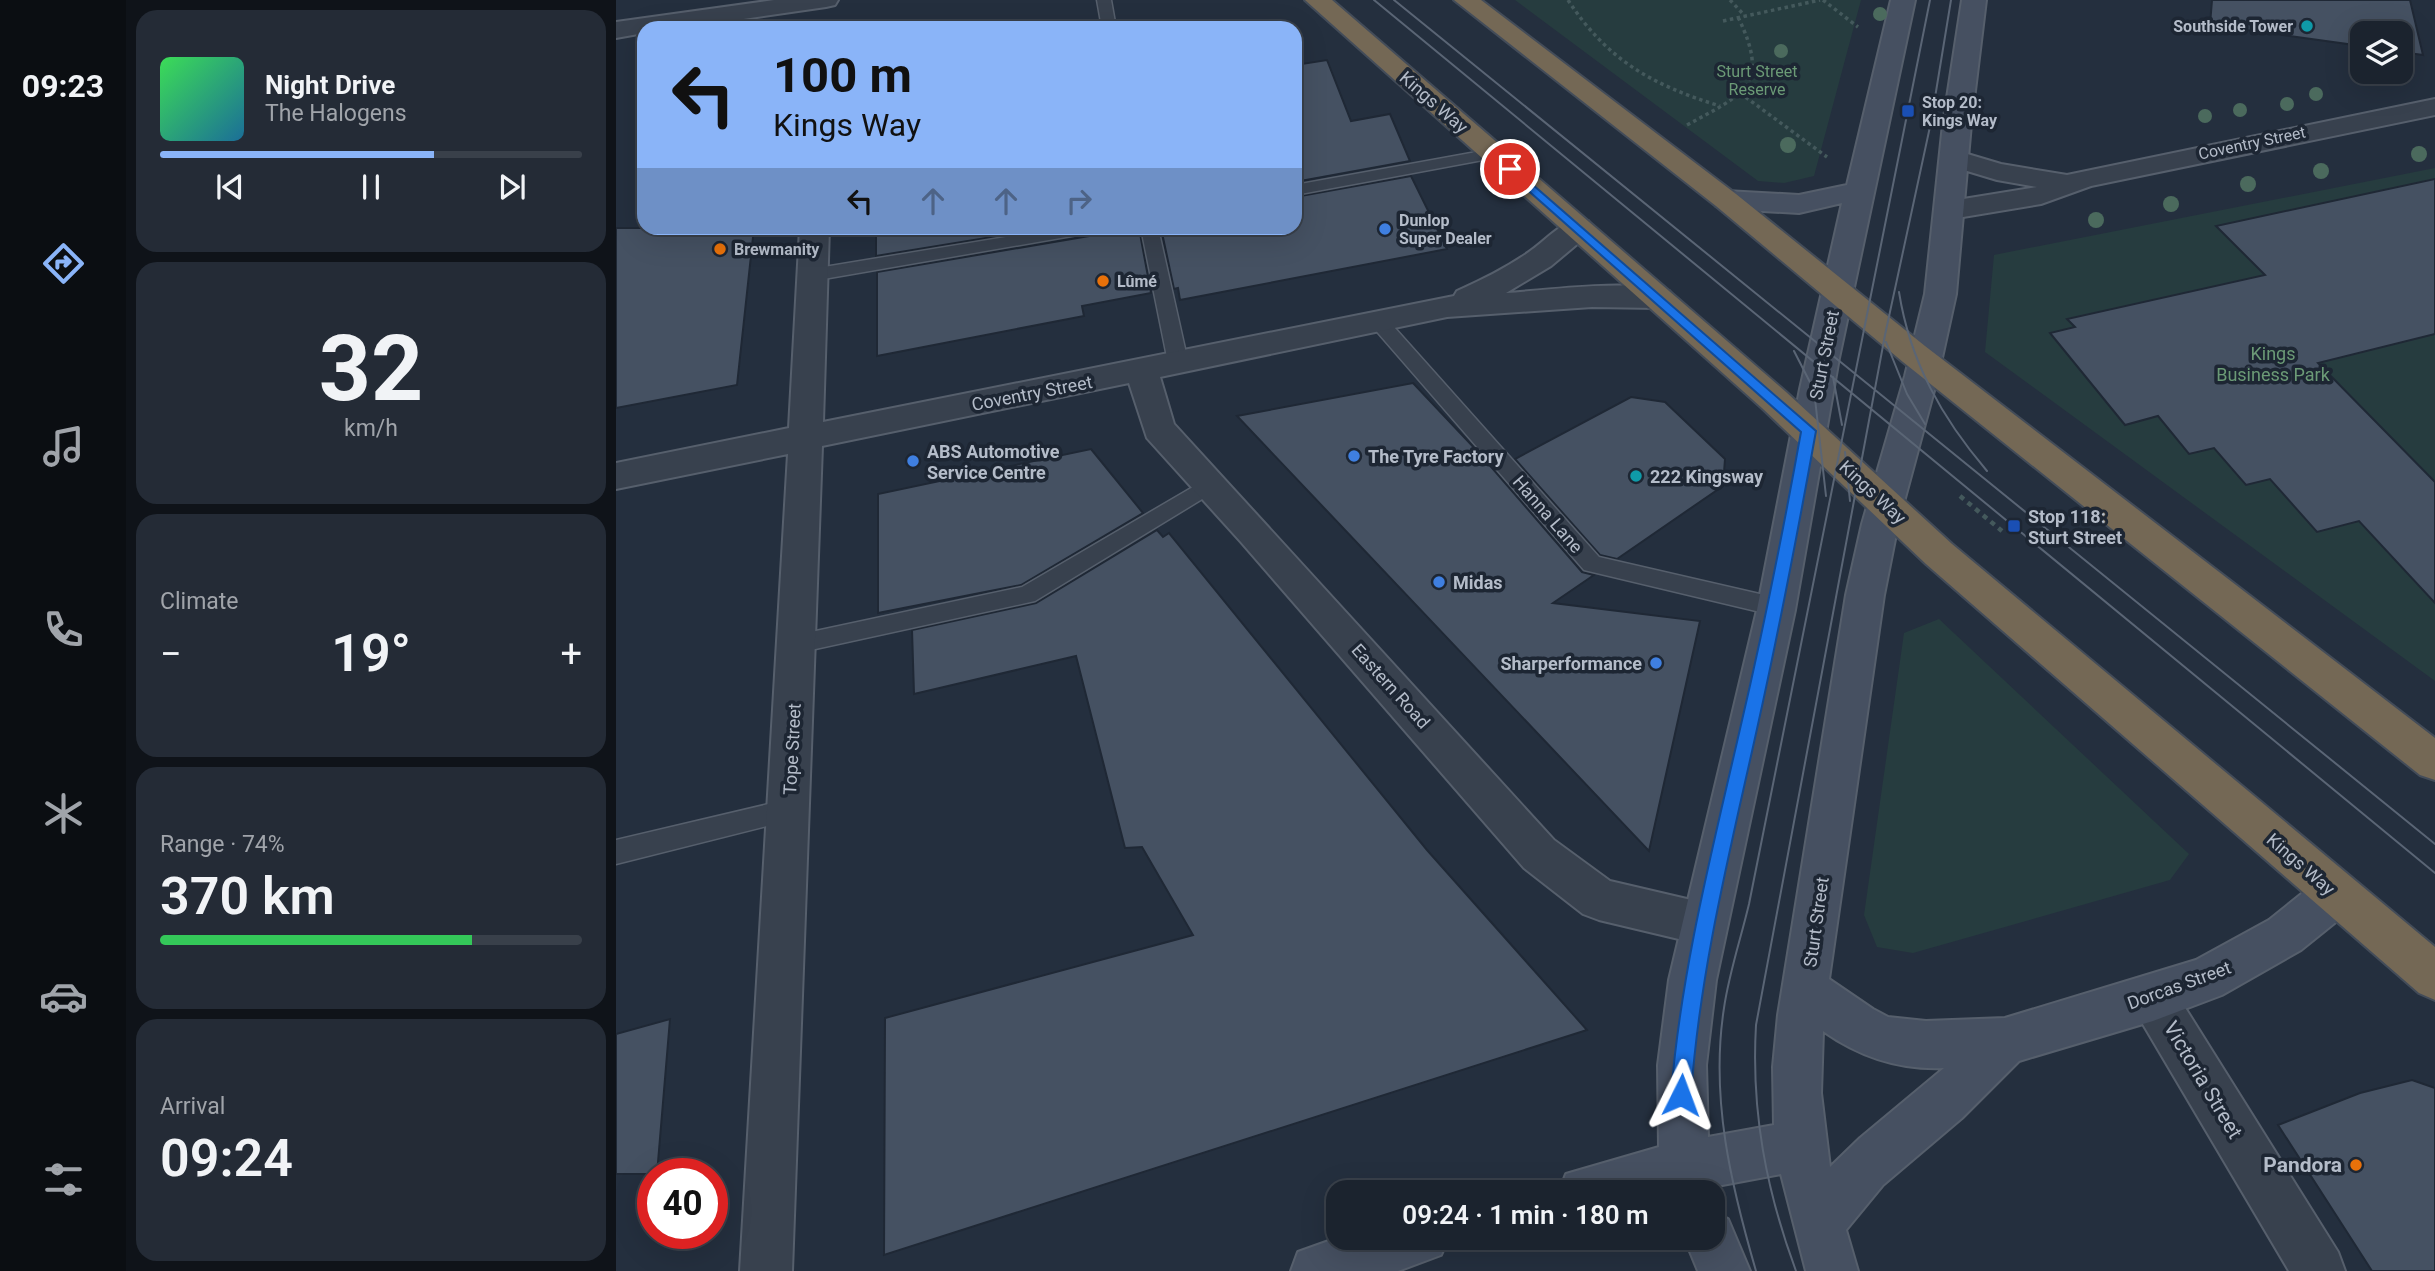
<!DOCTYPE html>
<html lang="en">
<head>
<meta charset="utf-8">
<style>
  body { margin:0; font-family:Roboto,sans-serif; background:#242b36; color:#f1f3f6; height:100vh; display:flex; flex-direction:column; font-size:26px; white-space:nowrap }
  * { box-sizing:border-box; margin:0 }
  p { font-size:23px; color:#a0a4aa }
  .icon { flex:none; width:38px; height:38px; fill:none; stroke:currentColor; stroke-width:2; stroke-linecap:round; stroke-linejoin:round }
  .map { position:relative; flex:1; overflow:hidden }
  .drawer { display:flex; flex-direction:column; gap:10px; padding:10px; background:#0f1319; width:490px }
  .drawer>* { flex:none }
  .hud { position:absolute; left:21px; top:21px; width:665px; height:214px; border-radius:21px; box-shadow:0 7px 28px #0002,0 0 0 2px #39404a; background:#8ab4f8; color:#111; overflow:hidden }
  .controls { position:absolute; left:1734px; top:21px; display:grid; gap:14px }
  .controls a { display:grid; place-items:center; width:63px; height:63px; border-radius:14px; background:#1b232e; box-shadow:0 7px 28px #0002,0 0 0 2px #39404a; font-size:35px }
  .speed { position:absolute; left:21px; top:1158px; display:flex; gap:14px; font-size:35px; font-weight:700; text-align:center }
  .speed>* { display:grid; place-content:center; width:91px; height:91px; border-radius:50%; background:#1b232e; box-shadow:0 7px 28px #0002,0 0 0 2px #39404a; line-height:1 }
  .speed .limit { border:10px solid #d22; background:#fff; color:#111 }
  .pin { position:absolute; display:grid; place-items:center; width:60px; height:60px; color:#fff; margin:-30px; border:4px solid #fff; border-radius:50%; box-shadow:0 2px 7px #0007 }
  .me { position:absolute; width:77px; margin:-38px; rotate:3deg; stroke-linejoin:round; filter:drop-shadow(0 0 5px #0008) }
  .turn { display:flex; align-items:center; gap:24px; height:147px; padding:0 21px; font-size:32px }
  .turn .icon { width:91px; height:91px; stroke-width:2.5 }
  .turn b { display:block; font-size:49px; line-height:60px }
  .lanes { display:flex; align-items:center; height:66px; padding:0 21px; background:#0003; justify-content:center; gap:35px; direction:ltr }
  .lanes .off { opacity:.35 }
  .big { font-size:52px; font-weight:600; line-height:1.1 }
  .drawer .widget { flex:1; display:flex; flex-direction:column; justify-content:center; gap:10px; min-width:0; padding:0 24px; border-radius:21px; background:#242b36 }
  .drawer .dial { align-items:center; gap:0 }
  .dial b { font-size:91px; line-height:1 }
  .song { display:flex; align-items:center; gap:21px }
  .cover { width:84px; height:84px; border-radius:10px; background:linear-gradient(135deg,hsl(130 70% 55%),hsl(200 70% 35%)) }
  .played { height:7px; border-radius:4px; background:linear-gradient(90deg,#8ab4f8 65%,#39404a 65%) }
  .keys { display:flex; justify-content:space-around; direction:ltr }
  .heat { display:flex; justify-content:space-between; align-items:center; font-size:38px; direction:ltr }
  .charge { height:10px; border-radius:5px; background:linear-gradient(90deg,#34c759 74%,#39404a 0) }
  .trip { position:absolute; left:710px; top:1180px; width:399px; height:70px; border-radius:21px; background:#1b232e; box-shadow:0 7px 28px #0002,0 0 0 2px #39404a; font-weight:600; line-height:70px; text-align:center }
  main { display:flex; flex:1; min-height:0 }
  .dock { display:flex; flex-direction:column; width:126px; justify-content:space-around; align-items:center; background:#0b0e12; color:#a0a4aa }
  .dock .icon { width:49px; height:49px }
  .dock .selected { color:#8ab4f8 }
  .dock b { font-size:32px; color:#f1f3f6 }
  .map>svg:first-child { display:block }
  .green { fill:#263c3f }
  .building { fill:#455162; stroke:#1f2835; stroke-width:2 }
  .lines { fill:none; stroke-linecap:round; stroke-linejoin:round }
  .lane-casing { stroke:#565f6c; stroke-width:3 }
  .street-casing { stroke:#565f6c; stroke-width:4 }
  .secondary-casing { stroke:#565f6c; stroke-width:4 }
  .highway-casing { stroke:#434c59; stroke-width:4 }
  .path-far1 { stroke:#44595c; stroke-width:3.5; stroke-dasharray:3.5 3.5; stroke-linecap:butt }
  .path { stroke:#44595c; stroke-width:4.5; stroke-dasharray:5 5; stroke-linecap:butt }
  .lane { fill:#38414e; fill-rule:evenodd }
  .street { fill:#38414e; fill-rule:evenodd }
  .secondary { fill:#465061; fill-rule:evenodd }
  .highway { fill:#746855; fill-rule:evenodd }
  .tram { stroke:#5a6575; stroke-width:2 }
  .tree { fill:#4b6a5d }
  .route { fill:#1a73e8; stroke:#114b97; stroke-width:2 }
  .culture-dot { fill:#0f9aa8; stroke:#1d2633; stroke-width:2.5 }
  .transit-dot { fill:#1a4fb4; stroke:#1d2633; stroke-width:2.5 }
  .shop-dot { fill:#3f7fe0; stroke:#1d2633; stroke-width:2.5 }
  .food-dot { fill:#e8710a; stroke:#1d2633; stroke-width:2.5 }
  .labels { text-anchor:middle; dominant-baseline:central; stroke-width:7; stroke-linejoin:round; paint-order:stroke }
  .far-poi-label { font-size:16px; font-weight:bold; fill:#b4bcc9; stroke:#1d2633; text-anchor:start }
  .far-park-label { font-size:16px; fill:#6b9a76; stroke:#1d2633 }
  .far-street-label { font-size:16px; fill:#b4bcc9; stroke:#1d2633 }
  .street-label { font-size:18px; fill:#b4bcc9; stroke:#1d2633 }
  .park-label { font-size:18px; fill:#6b9a76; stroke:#1d2633 }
  .poi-label { font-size:18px; font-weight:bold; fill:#b4bcc9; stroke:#1d2633; text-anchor:start }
  .near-street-label { font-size:21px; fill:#b4bcc9; stroke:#1d2633 }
  .near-poi-label { font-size:21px; font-weight:bold; fill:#b4bcc9; stroke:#1d2633; text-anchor:end }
</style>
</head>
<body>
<main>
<nav class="dock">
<b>09:23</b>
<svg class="icon selected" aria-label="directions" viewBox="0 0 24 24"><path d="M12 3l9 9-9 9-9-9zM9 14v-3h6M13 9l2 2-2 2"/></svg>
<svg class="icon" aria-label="music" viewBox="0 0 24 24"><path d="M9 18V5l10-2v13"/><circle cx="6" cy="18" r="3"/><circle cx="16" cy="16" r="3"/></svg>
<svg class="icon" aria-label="phone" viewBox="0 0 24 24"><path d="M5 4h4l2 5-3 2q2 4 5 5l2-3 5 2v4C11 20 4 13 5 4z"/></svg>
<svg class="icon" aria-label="climate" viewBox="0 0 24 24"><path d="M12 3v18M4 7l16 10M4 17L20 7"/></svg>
<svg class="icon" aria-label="car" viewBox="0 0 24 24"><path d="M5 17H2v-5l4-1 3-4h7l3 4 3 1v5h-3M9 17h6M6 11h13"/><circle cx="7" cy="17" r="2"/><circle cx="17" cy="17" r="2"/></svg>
<svg class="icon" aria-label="filters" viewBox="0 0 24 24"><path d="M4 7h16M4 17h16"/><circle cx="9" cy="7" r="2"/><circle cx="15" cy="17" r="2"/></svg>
</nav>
<section class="drawer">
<div class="widget">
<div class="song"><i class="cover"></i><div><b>Night Drive</b><p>The Halogens</p></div></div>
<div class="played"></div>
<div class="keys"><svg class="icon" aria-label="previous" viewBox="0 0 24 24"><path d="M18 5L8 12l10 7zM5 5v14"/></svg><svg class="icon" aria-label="pause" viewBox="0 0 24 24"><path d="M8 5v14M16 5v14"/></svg><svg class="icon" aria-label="next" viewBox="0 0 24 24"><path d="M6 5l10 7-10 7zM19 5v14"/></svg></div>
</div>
<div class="widget dial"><b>32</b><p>km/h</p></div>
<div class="widget"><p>Climate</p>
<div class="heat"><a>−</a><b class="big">19°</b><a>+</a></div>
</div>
<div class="widget"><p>Range · 74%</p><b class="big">370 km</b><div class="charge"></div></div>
<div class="widget"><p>Arrival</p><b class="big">09:24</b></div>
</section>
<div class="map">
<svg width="1819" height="1271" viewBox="0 0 1819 1271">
  <rect width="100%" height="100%" fill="#242f3e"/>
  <path class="green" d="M899 0H1245L1198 176 1168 183 1142 181Z
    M1819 168V681L1369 352 1378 255Z
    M1323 619 1573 854 1554 880 1297 953 1261 947 1248 915 1288 633Z"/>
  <path class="building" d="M1596 0H1794L1807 55 1785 52V33H1746V46L1594 25Z
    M711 60 735 121 774 114 794 161 679 182V65Z
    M795 176 831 249 564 300 562 288 558 289 545 228H679V197Z
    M1819 179V334L1702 363 1819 482V603L1743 521 1701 532 1654 479 1630 485 1598 448 1573 454 1542 416 1509 425 1434 333 1459 327 1451 319 1649 275 1600 226Z
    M0 228H138L121 385 0 408Z
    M260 228H431L260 256Z
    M484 228H523L535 293 466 306 468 316 261 356V272L473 236Z
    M797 383 864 454 966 572 978 575 937 603 1084 621 1033 851 621 416Z
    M1015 397 1049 402 1109 459 1107 486 1001 559 984 555 899 459Z
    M475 449 527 513 405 585 262 613V494Z
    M541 530 547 537 553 533 811 850 971 1030 268 1255 269 1018 577 935 526 847 509 848 460 656 298 694 296 630 420 603Z
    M54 1019 41 1174H0V1034Z
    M1796 1080 1819 1088V1271H1756L1662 1125 1744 1093Z"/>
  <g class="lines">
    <defs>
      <path id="lane" d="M481 0H495L500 28H486Z
        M877 149 883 151 885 154 883 157 679 195V185Z
        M444 228H482L473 233 196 281 187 275 196 269Z
        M525 228H542L572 362 569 367H555L552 362Z
        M763 316 770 318 983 557 1161 598 1169 601 1172 607 1169 613 1161 616 968 570 756 326 754 322 756 318Z
        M594 477 601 480 604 485 601 490 419 601 181 653 173 651 170 644 173 637 181 635 406 587Z
        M174 799 183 802 187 810 183 818 0 864V840Z"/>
      <path id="street" d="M158 0H222L219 5 210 7 66 28H28V33L0 38V22Z
        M1819 99V115L1475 186 1425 204 1335 219 1325 216 1320 210 1325 204 1335 201 1421 187 1381 180 1328 164 1324 158 1328 152 1338 150 1385 164 1451 175Z
        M962 219 972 221 977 228 972 235 935 266 890 293C935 290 1011 279 1053 291L1058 298 1053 305 1042 308 976 307 831 317 544 377 558 424 938 840 994 881 1088 903 1104 909 1110 924 1104 939 1088 945 983 920 967 914 908 868 625 542 531 438 513 383 206 446 176 1271H124L172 454 0 489V463L173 428 184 228H213L207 422 838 296 841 291C866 280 890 268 913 252 929 241 943 224 962 219Z
        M1537 975 1553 982 1722 1252 1729 1271H1673L1521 1014 1514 998 1521 982Z"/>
      <path id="secondary" d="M1275 0H1299L1223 358 1179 610 1100 980 1090 1065 1092 1137 1158 1125 1157 1067 1162 1015 1230 595 1246 524 1289 376 1309 294 1327 124 1346 0H1370L1355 124 1340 294 1322 376 1282 524 1268 595 1213 979 1257 1009 1272 1017 1310 1021 1389 1018 1580 960 1653 920 1704 879 1720 873 1736 879 1742 894 1736 909 1685 950 1606 995 1537 1021 1403 1061 1346 1118 1267 1185 1230 1230 1242 1271H1190L1165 1174 1101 1186 1102 1192 1097 1205V1192H943L950 1174 1043 1147 1042 1065 1053 980 1141 610 1184 389 1226 203 1183 213 1110 209 1100 206 1096 200 1100 194 1110 191 1183 195 1231 185ZM1207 1031C1244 1057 1283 1070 1328 1068L1244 1138 1214 1167 1205 1093Z
        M1097 1212 1112 1219 1134 1271H1082L1068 1237H1097Z
        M724 1237H833L825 1255 782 1271H675L682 1252Z"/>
      <path id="highway" d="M689 0H716L1170 392 1336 544 1819 947V1000L1803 993 1310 564 1146 408Z
        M838 0H865L1120 194 1309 346 1819 738V780L1804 775 1287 362 1100 206Z"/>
    </defs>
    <use href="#lane" class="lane-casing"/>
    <use href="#street" class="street-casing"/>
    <use href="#secondary" class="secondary-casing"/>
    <use href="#highway" class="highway-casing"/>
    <path class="path-far1" d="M952 0C991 60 1036 85 1104 106
      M1114 0 1129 16
      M1207 0 1242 27
      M1107 21 1204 0
      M1124 93 1211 157
      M1071 125C1128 94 1155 85 1122 17"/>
    <path class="path" d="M1344 496 1386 531"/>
    <use href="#lane" class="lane"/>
    <use href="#street" class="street"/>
    <use href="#secondary" class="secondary"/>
    <use href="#highway" class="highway"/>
    <path class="tram" d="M758 0 1819 873
      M778 0 1819 844
      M1283 292C1294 362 1326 418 1371 471
      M1270 342 1291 394 1309 424
      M1178 351 1198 390 1210 496
      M1217 377 1226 425
      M1229 452 1234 501
      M1140 1271C1115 1185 1094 1098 1108 1008 1113 973 1125 938 1133 904L1314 0
      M1180 1271C1150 1190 1135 1111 1140 1025L1269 335 1315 122 1335 0"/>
  </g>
  <g class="tree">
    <circle cx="1264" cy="14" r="7"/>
    <circle cx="1165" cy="51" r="7"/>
    <circle cx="1700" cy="94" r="7"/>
    <circle cx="1671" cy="104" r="7"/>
    <circle cx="1624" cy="110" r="7"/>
    <circle cx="1589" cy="116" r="7"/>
    <circle cx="1172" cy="145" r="8"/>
    <circle cx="1803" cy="154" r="8"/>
    <circle cx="1705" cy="171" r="8"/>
    <circle cx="1632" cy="184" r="8"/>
    <circle cx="1555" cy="204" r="8"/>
    <circle cx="1480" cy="220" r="8"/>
  </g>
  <path class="route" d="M894 165 1200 431C1182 531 1163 630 1141 729 1114 851 1084 969 1075 1095L1073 1102 1065 1105 1058 1102 1055 1095C1065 970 1096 851 1124 729 1147 631 1167 532 1185 432L890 171 888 169Z"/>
  <g class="culture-dot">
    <circle cx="1691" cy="26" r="7"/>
    <circle cx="1020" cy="476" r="7"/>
  </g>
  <g class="transit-dot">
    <rect x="1285" y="104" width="14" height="14" rx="3.5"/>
    <rect x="1391" y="519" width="14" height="14" rx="3.5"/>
  </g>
  <g class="shop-dot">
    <circle cx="769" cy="229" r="7"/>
    <circle cx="738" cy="456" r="7"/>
    <circle cx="297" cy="461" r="7"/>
    <circle cx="823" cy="582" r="7"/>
    <circle cx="1040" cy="663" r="7"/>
  </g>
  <g class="food-dot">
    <circle cx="104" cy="249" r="7"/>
    <circle cx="487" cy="281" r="7"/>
    <circle cx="1740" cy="1165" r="7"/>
  </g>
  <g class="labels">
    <g class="far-poi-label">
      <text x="1677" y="26" text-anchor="end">Southside Tower</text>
      <text x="1306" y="102">Stop 20:<tspan x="1306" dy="18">Kings Way</tspan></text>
      <text x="783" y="220">Dunlop<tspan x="783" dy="18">Super Dealer</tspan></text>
      <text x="118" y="249">Brewmanity</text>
      <text x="501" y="281">Lûmé</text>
    </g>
    <g class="far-park-label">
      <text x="1141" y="71">Sturt Street<tspan x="1141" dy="18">Reserve</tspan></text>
    </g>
    <g class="far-street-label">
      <text transform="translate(1636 143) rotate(-12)">Coventry Street</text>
    </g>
    <g class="street-label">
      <text transform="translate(818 102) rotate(41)">Kings Way</text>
      <text transform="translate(1208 355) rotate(-79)">Sturt Street</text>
      <text transform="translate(416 393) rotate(-11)">Coventry Street</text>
      <text transform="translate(1257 492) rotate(43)">Kings Way</text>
      <text transform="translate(932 514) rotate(49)">Hanna Lane</text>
      <text transform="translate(775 686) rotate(48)">Eastern Road</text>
      <text transform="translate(176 749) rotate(-87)">Tope Street</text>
      <text transform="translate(1685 864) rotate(41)">Kings Way</text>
      <text transform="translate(1200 922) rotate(-82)">Sturt Street</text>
      <text transform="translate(1563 985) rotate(-20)">Dorcas Street</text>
    </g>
    <g class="park-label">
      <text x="1657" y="353">Kings<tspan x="1657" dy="21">Business Park</tspan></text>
    </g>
    <g class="poi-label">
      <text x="311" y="451">ABS Automotive<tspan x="311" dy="21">Service Centre</tspan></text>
      <text x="752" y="456">The Tyre Factory</text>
      <text x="1034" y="476">222 Kingsway</text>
      <text x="1412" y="516">Stop 118:<tspan x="1412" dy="21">Sturt Street</tspan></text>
      <text x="837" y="582">Midas</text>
      <text x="1026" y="663" text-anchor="end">Sharperformance</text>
    </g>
    <g class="near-street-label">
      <text transform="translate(1587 1080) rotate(59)">Victoria Street</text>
    </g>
    <g class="near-poi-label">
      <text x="1726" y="1165">Pandora</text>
    </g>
  </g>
</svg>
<div class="controls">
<a><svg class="icon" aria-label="layers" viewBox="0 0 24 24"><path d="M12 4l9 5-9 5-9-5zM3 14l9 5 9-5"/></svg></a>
</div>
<div class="speed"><div class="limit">40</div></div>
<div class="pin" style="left:894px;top:169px;background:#d93025"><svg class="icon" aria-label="arrive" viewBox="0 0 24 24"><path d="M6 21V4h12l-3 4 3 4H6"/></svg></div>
<svg class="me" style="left:1065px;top:1095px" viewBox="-20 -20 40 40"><path d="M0-17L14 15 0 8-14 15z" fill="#1a73e8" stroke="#fff" stroke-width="4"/></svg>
<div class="trip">09:24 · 1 min · 180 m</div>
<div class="hud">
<div class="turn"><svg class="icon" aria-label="left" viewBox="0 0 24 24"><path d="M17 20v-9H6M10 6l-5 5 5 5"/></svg><div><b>100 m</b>Kings Way</div></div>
<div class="lanes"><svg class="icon" aria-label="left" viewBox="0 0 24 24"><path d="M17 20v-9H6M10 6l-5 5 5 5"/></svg><svg class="icon off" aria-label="ahead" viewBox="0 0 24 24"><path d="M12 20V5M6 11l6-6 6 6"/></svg><svg class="icon off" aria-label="ahead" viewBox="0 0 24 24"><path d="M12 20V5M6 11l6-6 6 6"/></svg><svg class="icon off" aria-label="right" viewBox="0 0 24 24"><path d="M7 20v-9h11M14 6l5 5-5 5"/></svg></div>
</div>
</div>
</main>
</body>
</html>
